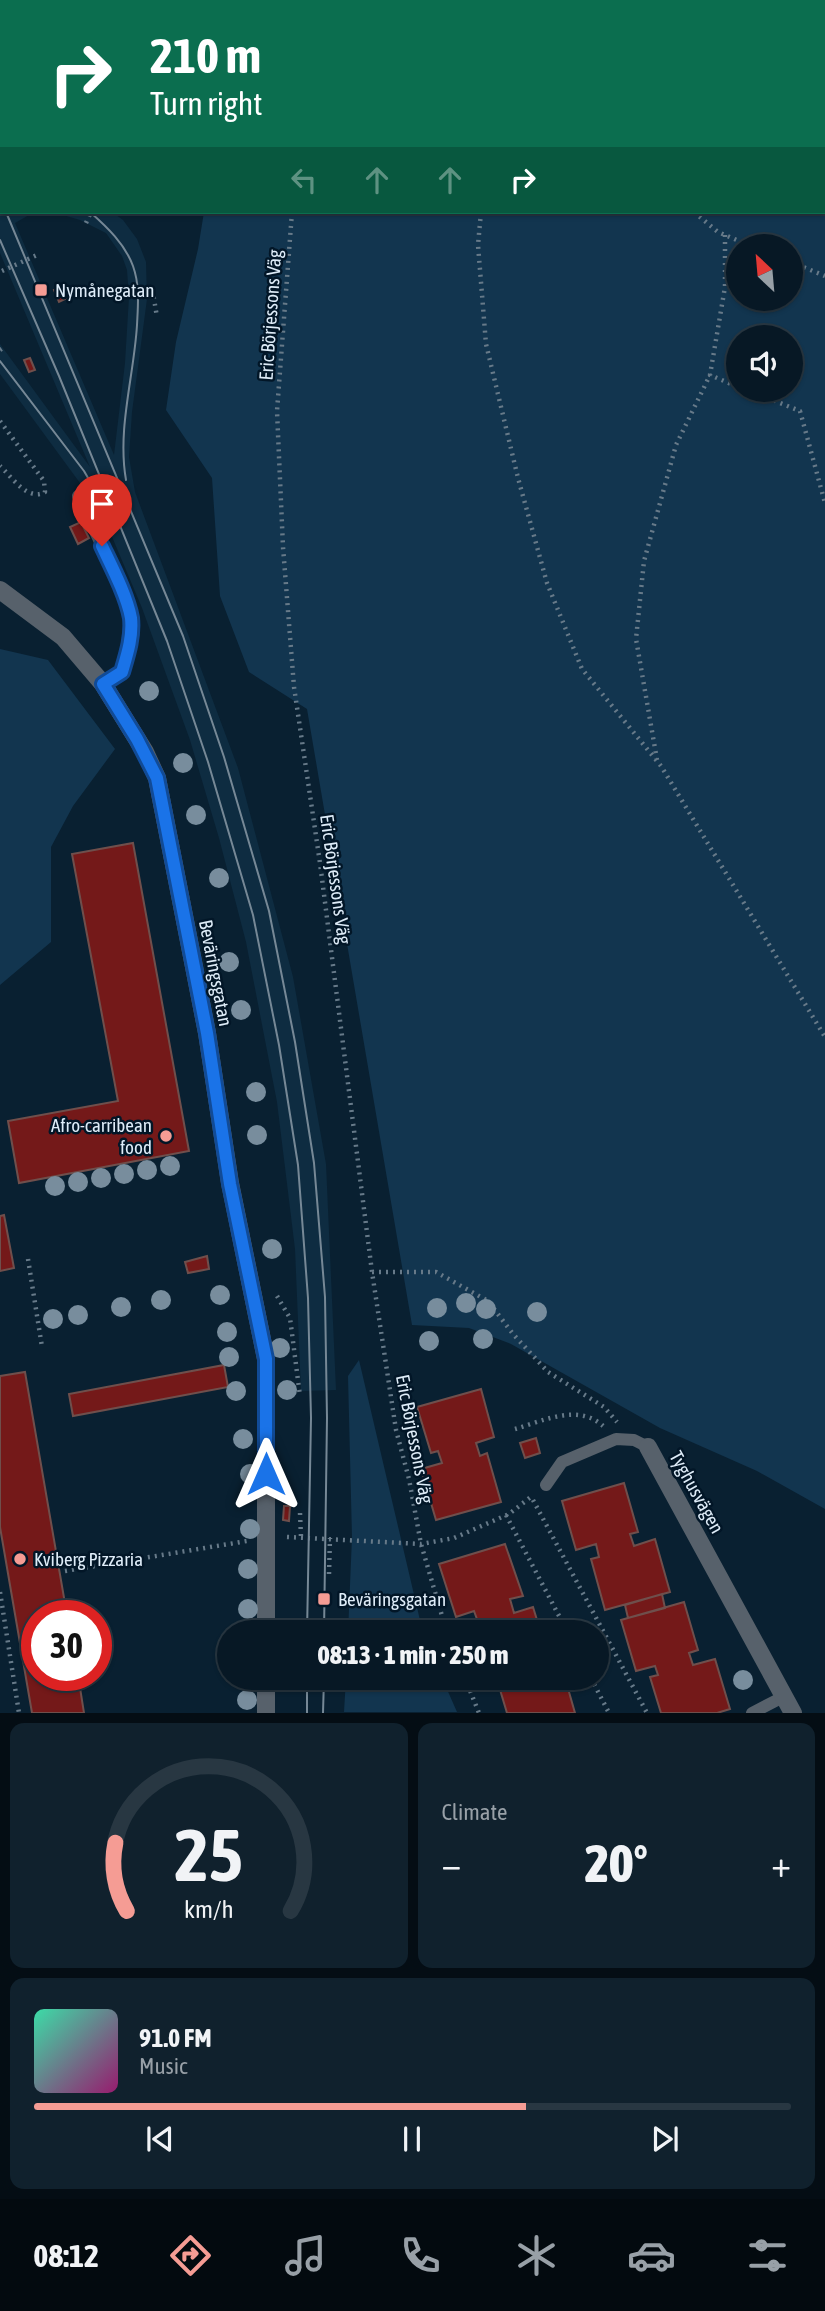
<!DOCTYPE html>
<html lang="en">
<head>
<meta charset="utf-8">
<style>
  body { margin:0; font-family:"Asap Condensed",sans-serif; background:#10212d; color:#f1f3f6; height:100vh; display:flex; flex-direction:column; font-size:26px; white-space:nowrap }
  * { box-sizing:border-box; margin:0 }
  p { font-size:23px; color:#98a0a7 }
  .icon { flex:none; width:38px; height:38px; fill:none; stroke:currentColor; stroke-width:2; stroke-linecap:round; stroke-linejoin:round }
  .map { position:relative; height:1713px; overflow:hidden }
  .details { display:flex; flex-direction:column; gap:10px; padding:10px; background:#040d14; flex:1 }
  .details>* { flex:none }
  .top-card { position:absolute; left:0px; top:0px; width:826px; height:214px; box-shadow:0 2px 5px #0004,0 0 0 2px #283742; background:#0b6e4f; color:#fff; overflow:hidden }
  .needle { width:46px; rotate:334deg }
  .controls { position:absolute; left:726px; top:234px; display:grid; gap:14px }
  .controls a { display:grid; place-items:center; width:77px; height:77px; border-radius:50%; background:#071825; box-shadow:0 2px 5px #0004,0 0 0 2px #283742; font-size:35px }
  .speed { position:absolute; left:21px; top:1600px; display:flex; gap:14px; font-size:35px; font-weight:700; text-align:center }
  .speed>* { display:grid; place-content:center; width:91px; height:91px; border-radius:50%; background:#071825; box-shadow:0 2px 5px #0004,0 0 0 2px #283742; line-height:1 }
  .speed .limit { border:10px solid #d22; background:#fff; color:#111 }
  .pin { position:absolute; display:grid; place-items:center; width:60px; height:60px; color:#fff; margin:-72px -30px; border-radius:50% 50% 50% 0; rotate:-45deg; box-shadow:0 0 7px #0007 }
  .pin .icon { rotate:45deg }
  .me { position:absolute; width:77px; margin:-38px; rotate:0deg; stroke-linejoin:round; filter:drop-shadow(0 0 5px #0008) }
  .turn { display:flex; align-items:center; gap:24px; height:147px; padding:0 35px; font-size:32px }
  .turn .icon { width:91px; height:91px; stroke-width:2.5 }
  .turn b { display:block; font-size:49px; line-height:60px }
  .lanes { display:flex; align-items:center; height:66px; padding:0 35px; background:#0003; justify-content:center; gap:35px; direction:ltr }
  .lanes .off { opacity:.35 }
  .big { font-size:52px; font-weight:800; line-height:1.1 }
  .details .widget { flex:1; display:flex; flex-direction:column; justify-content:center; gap:10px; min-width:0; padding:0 24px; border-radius:14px; background:#10212d }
  .details .dial { align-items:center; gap:0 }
  .dial svg { height:182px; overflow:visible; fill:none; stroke:#283742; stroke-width:7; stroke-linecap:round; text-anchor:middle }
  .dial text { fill:#f1f3f6; stroke:none }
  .song { display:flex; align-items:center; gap:21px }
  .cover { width:84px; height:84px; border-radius:10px; background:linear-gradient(135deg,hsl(160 70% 55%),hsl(320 70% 35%)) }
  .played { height:7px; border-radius:4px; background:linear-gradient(90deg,#f59c94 65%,#283742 65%) }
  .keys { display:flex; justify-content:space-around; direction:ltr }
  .heat { display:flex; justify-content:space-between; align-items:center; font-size:38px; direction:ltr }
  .details .tiles { flex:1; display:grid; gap:10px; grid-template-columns:1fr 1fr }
  .widget:last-child { grid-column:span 2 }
  .trip { position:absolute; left:217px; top:1620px; width:392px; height:70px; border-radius:35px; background:#071825; box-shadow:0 2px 5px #0004,0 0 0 2px #283742; font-weight:800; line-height:70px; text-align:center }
  .menu { display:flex; height:112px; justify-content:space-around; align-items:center; background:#030a0f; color:#98a0a7 }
  .menu .icon { width:49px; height:49px }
  .menu .on { color:#f59c94 }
  .menu b { font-size:32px; color:#f1f3f6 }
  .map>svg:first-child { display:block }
  .built { fill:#0e2c41 }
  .green { fill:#12354f; fill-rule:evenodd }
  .building { fill:#741919; stroke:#6f4f4c; stroke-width:2 }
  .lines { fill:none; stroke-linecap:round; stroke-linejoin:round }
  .path { stroke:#677a89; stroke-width:4.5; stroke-dasharray:2 5; stroke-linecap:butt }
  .service { stroke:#57616b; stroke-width:12 }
  .minor { stroke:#57616b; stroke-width:18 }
  .secondary { stroke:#778897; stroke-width:18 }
  .tram { stroke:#768896; stroke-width:2 }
  .tree { fill:#788d9d }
  .route-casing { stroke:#114b97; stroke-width:18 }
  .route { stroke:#1a73e8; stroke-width:12 }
  .poi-dot { fill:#f59c94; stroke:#021627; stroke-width:2.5 }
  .labels { text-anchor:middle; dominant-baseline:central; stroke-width:5; stroke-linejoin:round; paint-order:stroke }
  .poi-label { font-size:19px; fill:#deecf8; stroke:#021627; text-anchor:start }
  .street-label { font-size:19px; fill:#deecf8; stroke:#021627 }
</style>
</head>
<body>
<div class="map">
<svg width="825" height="1713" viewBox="0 0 825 1713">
  <rect width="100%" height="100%" fill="#092031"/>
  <path class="built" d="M0 187 2 212H47L29 215 15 223 114 455 125 363 129 297 127 270 122 256 106 233 80 220 53 212H112L123 220 137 239 146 262 147 299 132 412 129 457 135 492 238 768 293 977 326 1164 336 1390 301 1391 295 1249 277 1102 246 942 219 838 190 740 142 608 102 513 0 374V344L90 467 0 253Z"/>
  <path class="green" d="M177 0H825V1509L757 1471 660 1428 511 1344 469 1328 412 1325 307 709 249 672 220 596 212 478 166 410 176 342 198 249 204 212H824V2ZM738 247H791V299H738ZM738 338H791V390H738Z
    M0 649 48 660 115 749 73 806 51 847V942L0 985Z
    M359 1360 423 1633H348L352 1537 348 1376Z
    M346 1678H442L457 1712H344Z"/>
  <path class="building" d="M61 286 67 298 59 302 54 290Z
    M30 358 35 370 29 372 24 360Z
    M81 522 89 538 78 544 70 527Z
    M133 843 189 1151 19 1183 8 1121 118 1101 72 854Z
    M4 1215 14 1268 0 1271V1216Z
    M207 1256 209 1269 188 1273 185 1262Z
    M224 1365 228 1387 73 1416 69 1394Z
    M25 1372 67 1615H37V1675H78L84 1713H32L0 1527V1376Z
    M481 1389 494 1437 476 1443 480 1456 487 1453 501 1502 436 1520 421 1469 442 1463 438 1451 431 1453 417 1407Z
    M536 1438 540 1453 525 1458 520 1443Z
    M624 1483 638 1532 630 1534 634 1546 655 1539 670 1592 605 1610 591 1559 599 1557 596 1544 576 1550 562 1501Z
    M284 1506H290L289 1521 283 1520Z
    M505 1544 523 1596 510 1599 514 1613 533 1607 541 1633H473L471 1624 478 1622 474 1611 456 1617 439 1564Z
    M662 1594 665 1608 628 1618 625 1605Z
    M684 1602 698 1650 689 1653 693 1665 715 1659 730 1709 717 1713H661L650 1677 658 1675 655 1666 636 1671 621 1620Z
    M513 1678H565L575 1713H507L498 1683Z"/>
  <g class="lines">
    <path class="path" d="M74 0 75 2
      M422 0V2
      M56 2 57 0
      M140 2 141 0
      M303 2V0
      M714 2 716 0
      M0 82 2 79
      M292 212 277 411 283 547 294 687 320 863 372 1272 396 1430 409 1479 421 1544 447 1633
      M481 212 478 245 486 344 518 478 547 583 582 669 661 766 825 1037
      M694 212 718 232 753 247
      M86 223 91 212
      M725 235V287L710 375 738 387
      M791 262 825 276
      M2 271 37 255
      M129 291 153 293 157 317
      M0 350 3 348
      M748 390 800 411 825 503
      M0 421 44 481 45 492C28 502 12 477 0 466
      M657 760 636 639 644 561 676 445 710 375
      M28 1259 42 1347
      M372 1272H436L488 1301 513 1334 548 1372 604 1407 617 1422
      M277 1296 290 1318 300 1396
      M515 1429C543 1421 578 1403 603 1426
      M533 1500 647 1713
      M300 1513 301 1537
      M506 1515 568 1633
      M287 1537 421 1544 454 1538 509 1514 532 1496
      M65 1571 247 1541
      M329 1574 330 1538
      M0 1592 19 1713
      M465 1678 479 1713
      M591 1678 609 1713"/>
    <path class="service" d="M78 496 114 571 130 618V648L122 672 103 684
      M546 1485 562 1462 616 1439 634 1440 648 1447
      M752 1713 785 1696"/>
    <path class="minor" d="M0 590 63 637 103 684 145 752 157 778 207 1033 230 1183 266 1359V1633
      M648 1447 793 1713
      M266 1678V1713"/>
    <path class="secondary" d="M14 2 15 0
      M0 25 2 22"/>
    <path class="tram" d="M0 197 2 201
      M6 212 183 636 224 757 269 911 295 1042 314 1163 325 1297 327 1418 324 1633
      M90 212C107 227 125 244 133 266 140 286 138 304 137 325 134 376 117 429 126 480
      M0 240 59 376 167 641 208 762 253 915 279 1045 298 1165 308 1298 311 1418 307 1633
      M0 361 84 471 102 502
      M307 1713V1678
      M323 1713 324 1678"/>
  </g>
  <g class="tree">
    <circle cx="149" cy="691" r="10"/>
    <circle cx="183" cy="763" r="10"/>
    <circle cx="196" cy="815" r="10"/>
    <circle cx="219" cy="878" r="10"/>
    <circle cx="229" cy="962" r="10"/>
    <circle cx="241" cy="1010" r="10"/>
    <circle cx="256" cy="1092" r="10"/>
    <circle cx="257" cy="1135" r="10"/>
    <circle cx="170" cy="1166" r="10"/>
    <circle cx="147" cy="1170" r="10"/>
    <circle cx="124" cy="1174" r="10"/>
    <circle cx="101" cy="1178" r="10"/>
    <circle cx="78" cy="1182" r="10"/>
    <circle cx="55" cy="1186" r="10"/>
    <circle cx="272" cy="1249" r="10"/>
    <circle cx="220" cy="1295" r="10"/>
    <circle cx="161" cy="1300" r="10"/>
    <circle cx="466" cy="1303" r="10"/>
    <circle cx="121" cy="1307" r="10"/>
    <circle cx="437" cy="1308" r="10"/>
    <circle cx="486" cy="1309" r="10"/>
    <circle cx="537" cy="1312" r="10"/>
    <circle cx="78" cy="1315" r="10"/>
    <circle cx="53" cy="1319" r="10"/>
    <circle cx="227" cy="1332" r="10"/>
    <circle cx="483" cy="1339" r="10"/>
    <circle cx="429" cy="1341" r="10"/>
    <circle cx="280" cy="1348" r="10"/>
    <circle cx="229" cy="1357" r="10"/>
    <circle cx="287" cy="1390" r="10"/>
    <circle cx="236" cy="1391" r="10"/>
    <circle cx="243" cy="1439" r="10"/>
    <circle cx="250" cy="1474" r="10"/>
    <circle cx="250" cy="1529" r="10"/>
    <circle cx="248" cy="1569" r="10"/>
    <circle cx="248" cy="1609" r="10"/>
    <circle cx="743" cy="1680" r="10"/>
    <circle cx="247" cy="1700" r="10"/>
  </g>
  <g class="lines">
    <defs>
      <path id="route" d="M102 546C112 567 127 596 131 618 133 637 127 655 122 672L103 684 137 739 157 778 207 1033 230 1184 266 1359V1474"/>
    </defs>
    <use href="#route" class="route-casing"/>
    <use href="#route" class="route"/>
  </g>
  <g class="poi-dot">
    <rect x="34" y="283" width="14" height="14" rx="3.5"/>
    <circle cx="166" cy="1136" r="7"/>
    <circle cx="20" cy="1559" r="7"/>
    <rect x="317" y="1592" width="14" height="14" rx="3.5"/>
  </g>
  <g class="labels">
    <g class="poi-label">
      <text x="55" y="290">Nymånegatan</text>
      <text x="152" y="1125" text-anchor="end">Afro-carribean<tspan x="152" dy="22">food</tspan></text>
      <text x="34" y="1559">Kviberg Pizzaria</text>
      <text x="338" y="1599">Beväringsgatan</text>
    </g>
    <g class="street-label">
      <text transform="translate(270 315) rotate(-86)">Eric Börjessons Väg</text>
      <text transform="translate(336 879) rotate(82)">Eric Börjessons Väg</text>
      <text transform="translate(216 973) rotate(79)">Beväringsgatan</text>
      <text transform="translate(415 1439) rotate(79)">Eric Börjessons Väg</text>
      <text transform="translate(697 1492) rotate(61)">Tyghusvägen</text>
    </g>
  </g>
</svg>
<div class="controls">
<a><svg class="needle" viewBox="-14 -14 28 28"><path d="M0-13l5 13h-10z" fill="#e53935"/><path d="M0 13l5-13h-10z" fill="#98a0a7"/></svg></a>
<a><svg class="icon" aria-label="sound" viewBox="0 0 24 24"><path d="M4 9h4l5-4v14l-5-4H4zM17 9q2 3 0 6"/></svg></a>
</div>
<div class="speed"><div class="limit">30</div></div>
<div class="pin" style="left:102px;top:546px;background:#d93025"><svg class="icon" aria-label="arrive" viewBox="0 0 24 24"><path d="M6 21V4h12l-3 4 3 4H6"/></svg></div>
<svg class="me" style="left:266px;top:1474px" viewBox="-20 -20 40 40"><path d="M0-17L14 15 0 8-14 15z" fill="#1a73e8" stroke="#fff" stroke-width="4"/></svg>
<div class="trip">08:13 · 1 min · 250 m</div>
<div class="top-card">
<div class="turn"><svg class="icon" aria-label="right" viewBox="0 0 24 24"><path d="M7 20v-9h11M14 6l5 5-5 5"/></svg><div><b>210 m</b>Turn right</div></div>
<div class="lanes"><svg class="icon off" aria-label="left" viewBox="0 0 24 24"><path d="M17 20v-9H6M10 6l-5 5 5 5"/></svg><svg class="icon off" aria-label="ahead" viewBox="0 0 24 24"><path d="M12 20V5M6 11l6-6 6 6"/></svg><svg class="icon off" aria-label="ahead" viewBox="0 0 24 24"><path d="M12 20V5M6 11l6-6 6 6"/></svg><svg class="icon" aria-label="right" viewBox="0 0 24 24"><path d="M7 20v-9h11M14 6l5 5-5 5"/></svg></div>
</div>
</div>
<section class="details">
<div class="tiles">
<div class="widget dial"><svg viewBox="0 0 100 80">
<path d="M14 69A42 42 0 1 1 86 69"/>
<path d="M14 69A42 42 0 0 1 9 39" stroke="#f59c94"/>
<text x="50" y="56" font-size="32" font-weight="700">25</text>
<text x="50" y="72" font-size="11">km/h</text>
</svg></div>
<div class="widget"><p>Climate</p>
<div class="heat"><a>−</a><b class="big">20°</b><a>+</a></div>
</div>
<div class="widget">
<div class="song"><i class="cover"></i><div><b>91.0 FM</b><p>Music</p></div></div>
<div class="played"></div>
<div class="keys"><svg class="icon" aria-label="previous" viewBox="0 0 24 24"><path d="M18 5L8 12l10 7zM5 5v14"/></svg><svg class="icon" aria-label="pause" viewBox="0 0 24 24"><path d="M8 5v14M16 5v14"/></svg><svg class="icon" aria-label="next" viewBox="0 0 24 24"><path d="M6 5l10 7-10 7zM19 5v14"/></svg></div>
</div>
</div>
</section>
<nav class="menu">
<b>08:12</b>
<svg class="icon on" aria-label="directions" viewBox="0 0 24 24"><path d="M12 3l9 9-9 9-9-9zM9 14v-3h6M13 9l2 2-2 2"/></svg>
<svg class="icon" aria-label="music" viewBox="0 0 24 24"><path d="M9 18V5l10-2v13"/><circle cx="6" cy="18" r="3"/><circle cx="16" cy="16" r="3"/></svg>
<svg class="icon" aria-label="phone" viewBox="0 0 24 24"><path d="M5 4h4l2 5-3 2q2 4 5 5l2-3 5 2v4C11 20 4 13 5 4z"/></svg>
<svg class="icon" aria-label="climate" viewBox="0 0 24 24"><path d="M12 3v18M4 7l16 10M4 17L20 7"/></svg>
<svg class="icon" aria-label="car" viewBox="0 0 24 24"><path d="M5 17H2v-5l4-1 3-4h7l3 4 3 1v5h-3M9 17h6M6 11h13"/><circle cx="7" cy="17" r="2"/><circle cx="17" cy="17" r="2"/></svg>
<svg class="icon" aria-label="filters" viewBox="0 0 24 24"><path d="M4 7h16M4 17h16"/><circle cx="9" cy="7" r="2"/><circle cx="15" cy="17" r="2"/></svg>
</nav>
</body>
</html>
